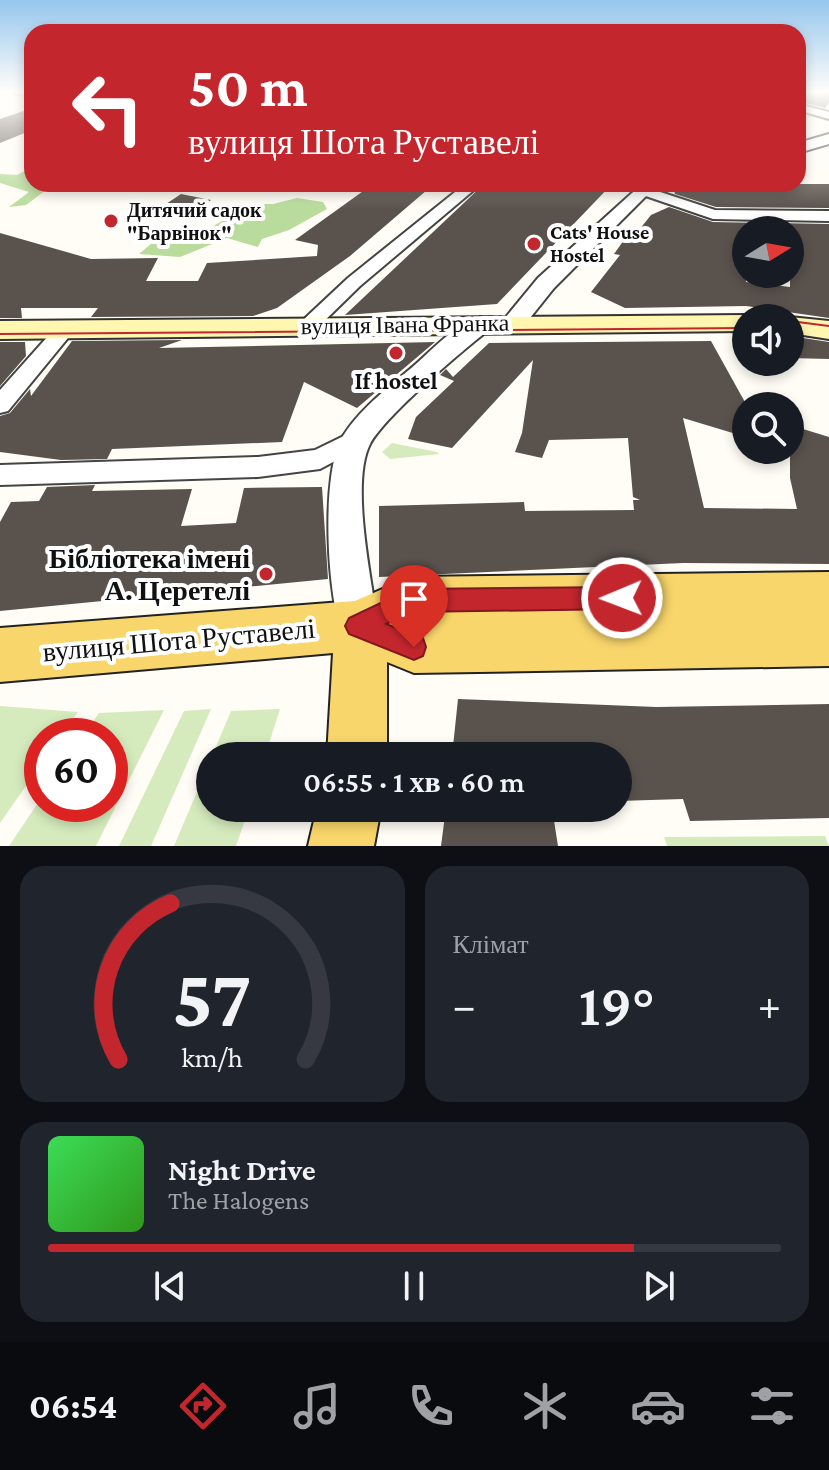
<!DOCTYPE html>
<html lang="uk">
<head>
<meta charset="utf-8">
<style>
  body { margin:0; font-family:"Crimson Pro",serif; background:#20242c; color:#f1f3f6; height:100vh; display:flex; flex-direction:column; font-size:30px; white-space:nowrap }
  * { box-sizing:border-box; margin:0 }
  p { font-size:26px; color:#9ea1a6 }
  .icon { flex:none; width:44px; height:44px; fill:none; stroke:currentColor; stroke-width:2; stroke-linecap:round; stroke-linejoin:round }
  .map { position:relative; height:846px; overflow:hidden }
  .side { display:flex; flex-direction:column; gap:20px; padding:20px; background:#0d0f14; flex:1 }
  .side>* { flex:none }
  .guide { position:absolute; left:24px; top:24px; width:782px; height:168px; border-radius:24px; box-shadow:0 4px 12px #0003; background:#c4262e; color:#fff; overflow:hidden }
  .needle { width:52px; rotate:79deg }
  .fabs { position:absolute; left:732px; top:216px; display:grid; gap:16px }
  .fabs a { display:grid; place-items:center; width:72px; height:72px; border-radius:50%; background:#171b24; box-shadow:0 4px 12px #0003; font-size:40px }
  .speed { position:absolute; left:24px; top:718px; display:flex; gap:16px; font-size:40px; font-weight:700; text-align:center }
  .speed>* { display:grid; place-content:center; width:104px; height:104px; border-radius:50%; background:#171b24; box-shadow:0 4px 12px #0003; line-height:1 }
  .speed .limit { border:12px solid #d22; background:#fff; color:#111 }
  .pin { position:absolute; display:grid; place-items:center; width:68px; height:68px; color:#fff; margin:-82px -34px; border-radius:50% 50% 50% 0; rotate:-45deg; box-shadow:0 0 8px #0007 }
  .pin .icon { rotate:45deg }
  .me { position:absolute; width:88px; margin:-44px; rotate:269deg; stroke-linejoin:round; filter:drop-shadow(0 0 6px #0008) }
  .turn { display:flex; align-items:center; gap:28px; height:168px; padding:0 32px; font-size:36px }
  .turn .icon { width:104px; height:104px; stroke-width:2.5 }
  .turn b { display:block; font-size:56px; line-height:68px }
  .big { font-size:60px; font-weight:600; line-height:1.1 }
  .side .widget { flex:1; display:flex; flex-direction:column; justify-content:center; gap:12px; min-width:0; padding:0 28px; border-radius:24px; background:#20242c }
  .side .dial { align-items:center; gap:0 }
  .dial svg { height:208px; overflow:visible; fill:none; stroke:#363941; stroke-width:7; stroke-linecap:round; text-anchor:middle }
  .dial text { fill:#f1f3f6; stroke:none }
  .song { display:flex; align-items:center; gap:24px }
  .cover { width:96px; height:96px; border-radius:12px; background:linear-gradient(135deg,hsl(130 70% 55%),hsl(110 70% 35%)) }
  .played { height:8px; border-radius:4px; background:linear-gradient(90deg,#c4262e 80%,#363941 80%) }
  .keys { display:flex; justify-content:space-around; direction:ltr }
  .heat { display:flex; justify-content:space-between; align-items:center; font-size:44px; direction:ltr }
  .side .tiles { flex:1; display:grid; gap:20px; grid-template-columns:1fr 1fr }
  .widget:last-child { grid-column:span 2 }
  .trip { position:absolute; left:196px; top:742px; width:436px; height:80px; border-radius:40px; background:#171b24; box-shadow:0 4px 12px #0003; font-weight:600; line-height:80px; text-align:center }
  .dock { display:flex; height:128px; justify-content:space-around; align-items:center; background:#090b0e; color:#9ea1a6 }
  .dock .icon { width:56px; height:56px }
  .dock .active { color:#c4262e }
  .dock b { font-size:36px; color:#f1f3f6 }
  .map>svg:first-child { display:block }
  .green { fill:#d5ebbd }
  .forest { fill:#b9dc9c }
  .building { fill:#5a524d; fill-rule:evenodd }
  .lines { fill:none; stroke-linecap:round; stroke-linejoin:round }
  .minor-casing { stroke:#444; stroke-width:4 }
  .tertiary-casing { stroke:#444; stroke-width:4 }
  .secondary-casing { stroke:#333; stroke-width:4 }
  .primary-casing { stroke:#222; stroke-width:4 }
  .minor { fill:#fff; fill-rule:evenodd }
  .tertiary { fill:#fff; fill-rule:evenodd }
  .secondary { fill:#fff6b0; fill-rule:evenodd }
  .primary { fill:#f9d66b; fill-rule:evenodd }
  .tram { stroke:#c4262e; stroke-width:2 }
  .route { fill:#c4262e; stroke:#7f191e; stroke-width:2 }
  .poi-dot { fill:#c4262e; stroke:#fff; stroke-width:3 }
  .labels { text-anchor:middle; dominant-baseline:central; stroke-width:8; stroke-linejoin:round; paint-order:stroke }
  .far-poi-label { font-size:20px; font-weight:bold; fill:#111; stroke:#fff; text-anchor:start }
  .street-label { font-size:24px; fill:#111; stroke:#fff }
  .poi-label { font-size:24px; font-weight:bold; fill:#111; stroke:#fff }
  .near-poi-label { font-size:28px; font-weight:bold; fill:#111; stroke:#fff; text-anchor:end }
  .near-street-label { font-size:28px; fill:#111; stroke:#fff }
</style>
</head>
<body>
<div class="map">
<svg width="829" height="846" viewBox="0 0 829 846">
  <rect width="100%" height="100%" fill="#fffdf5"/>
  <path class="green" d="M392 443 437 452 439 454 390 459 382 452Z
    M0 706 78 712 61 736H42V763L0 823Z
    M211 709 151 846H119L184 711Z
    M280 709 265 756H212L231 711Z
    M164 710 96 846H9L42 797V804H110V736H83L99 713Z
    M210 761V808H249L236 846H174Z
    M825 836 829 846H667L664 837Z"/>
  <path class="forest" d="M32 167V184H54L26 205 9 207 29 192 0 183V174L17 175Z
    M297 198 323 202 327 209 289 230 262 239 258 247 227 238 180 257 139 254 170 228 202 233 250 204H273Z"/>
  <path class="building" d="M798 91H829V102L825 108 798 101Z
    M32 108V130L0 143V119Z
    M373 184H434L350 256 277 308 253 316 91 317 98 308H21L22 318H0V233L91 259 158 258 146 281H198L207 263 317 256 318 245 295 240Z
    M484 184H612L497 304 345 315Z
    M672 184H829V208L716 207 675 194Z
    M181 194 211 200 184 218 154 212Z
    M669 207 713 222 829 224V318L746 306 625 308 591 292 620 255 614 254 629 233 635 235 651 215ZM746 230H790V287L746 282Z
    M790 336 829 342V359L790 358Z
    M182 340 159 348 435 342 357 408 304 382 282 442 112 449 107 459 61 460 0 452V416L10 413 30 389 31 396 72 341Z
    M711 341 746 404V437L683 418 704 508 797 509 790 478V425L829 437V564L683 563 379 577V506L524 502 525 511 634 510 633 500H640L633 497 628 438 549 440 542 458 515 452 522 433 533 360 452 448 408 439 416 417 454 381 440 375 446 369 453 377 489 343Z
    M0 342H25L26 356 0 386Z
    M95 485 92 491 192 489 181 526 236 523 244 488 322 487 328 579 0 611V522L11 502 39 501 47 487Z
    M458 699 656 707 829 704V818L690 821 683 799 618 801V756H452Z
    M446 808H552L558 846H441Z"/>
  <g class="lines">
    <defs>
      <path id="minor" d="M12 91H32V96L13 93Z
        M798 104 829 112V119L798 110Z
        M465 184H481L360 286 315 330H301L298 326 301 322 348 278Z
        M642 186 715 210 829 211V221L713 219 637 193 635 190Z
        M65 323 75 329 72 333 8 411 0 413V390L58 325Z
        M356 430 365 433 368 439 365 445 320 469 258 477 0 485V465L258 457 315 450Z"/>
      <path id="tertiary" d="M829 134V144L798 153V143Z
        M642 184H667L648 194 554 288 522 328H504L501 323 538 278Z
        M481 317 493 324 490 329C463 350 385 416 370 444 350 483 372 582 378 626L372 640 358 646 344 640C327 601 320 472 343 436 361 407 392 385 417 363 435 347 458 322 481 317Z"/>
      <path id="secondary" d="M746 315 757 318H746V331L0 339V321Z
        M790 317 829 321V339L790 333V318H784Z"/>
      <path id="primary" d="M829 572V666L414 673 387 662V756H327L333 653 0 682V628L355 601 410 577Z
        M317 808H381L374 846H308Z"/>
    </defs>
    <use href="#minor" class="minor-casing"/>
    <use href="#tertiary" class="tertiary-casing"/>
    <use href="#secondary" class="secondary-casing"/>
    <use href="#primary" class="primary-casing"/>
    <use href="#minor" class="minor"/>
    <use href="#tertiary" class="tertiary"/>
    <use href="#secondary" class="secondary"/>
    <use href="#primary" class="primary"/>
    <path class="tram" d="M790 321 829 326
      M0 334 746 328"/>
  </g>
  <linearGradient id="sky" x2="0" y2="1"><stop stop-color="#95c6ee"/><stop offset="0.44" stop-color="#fffefa"/><stop offset="1" stop-color="#fffefa" stop-opacity="0"/></linearGradient>
  <rect width="829" height="209" fill="url(#sky)"/>
  <path class="route" d="M622 587 630 590 634 598 630 606 622 609 412 612 386 624 423 638 426 647 423 656 414 660 349 634 345 626 349 618 410 589Z"/>
  <g class="poi-dot">
    <circle cx="111" cy="221" r="8"/>
    <circle cx="534" cy="244" r="8"/>
    <circle cx="396" cy="353" r="8"/>
    <circle cx="266" cy="574" r="8"/>
  </g>
  <g class="labels">
    <g class="far-poi-label">
      <text x="127" y="210">Дитячий садок<tspan x="127" dy="23">"Барвінок"</tspan></text>
      <text x="550" y="232">Cats' House<tspan x="550" dy="23">Hostel</tspan></text>
    </g>
    <g class="street-label">
      <text transform="translate(405 324) rotate(-1)">вулиця Івана Франка</text>
    </g>
    <g class="poi-label">
      <text x="396" y="380">If hostel</text>
    </g>
    <g class="near-poi-label">
      <text x="250" y="558">Бібліотека імені<tspan x="250" dy="32">А. Церетелі</tspan></text>
    </g>
    <g class="near-street-label">
      <text transform="translate(179 640) rotate(-5)">вулиця Шота Руставелі</text>
    </g>
  </g>
</svg>
<div class="fabs">
<a><svg class="needle" viewBox="-14 -14 28 28"><path d="M0-13l5 13h-10z" fill="#e53935"/><path d="M0 13l5-13h-10z" fill="#9ea1a6"/></svg></a>
<a><svg class="icon" aria-label="sound" viewBox="0 0 24 24"><path d="M4 9h4l5-4v14l-5-4H4zM17 9q2 3 0 6"/></svg></a>
<a><svg class="icon" aria-label="search" viewBox="0 0 24 24"><circle cx="10" cy="10" r="6"/><path d="M15 15l6 6"/></svg></a>
</div>
<div class="speed"><div class="limit">60</div></div>
<div class="pin" style="left:414px;top:647px;background:#d93025"><svg class="icon" aria-label="arrive" viewBox="0 0 24 24"><path d="M6 21V4h12l-3 4 3 4H6"/></svg></div>
<svg class="me" style="left:622px;top:598px" viewBox="-20 -20 40 40"><circle r="17" fill="#c4262e" stroke="#fff" stroke-width="3"/><path d="M0-11L8 9 0 5-8 9z" fill="#fff"/></svg>
<div class="trip">06:55 · 1 хв · 60 m</div>
<div class="guide">
<div class="turn"><svg class="icon" aria-label="left" viewBox="0 0 24 24"><path d="M17 20v-9H6M10 6l-5 5 5 5"/></svg><div><b>50 m</b>вулиця Шота Руставелі</div></div>
</div>
</div>
<section class="side">
<div class="tiles">
<div class="widget dial"><svg viewBox="0 0 100 80">
<path d="M14 69A42 42 0 1 1 86 69"/>
<path d="M14 69A42 42 0 0 1 34 9" stroke="#c4262e"/>
<text x="50" y="56" font-size="32" font-weight="700">57</text>
<text x="50" y="72" font-size="11">km/h</text>
</svg></div>
<div class="widget"><p>Клімат</p>
<div class="heat"><a>−</a><b class="big">19°</b><a>+</a></div>
</div>
<div class="widget">
<div class="song"><i class="cover"></i><div><b>Night Drive</b><p>The Halogens</p></div></div>
<div class="played"></div>
<div class="keys"><svg class="icon" aria-label="previous" viewBox="0 0 24 24"><path d="M18 5L8 12l10 7zM5 5v14"/></svg><svg class="icon" aria-label="pause" viewBox="0 0 24 24"><path d="M8 5v14M16 5v14"/></svg><svg class="icon" aria-label="next" viewBox="0 0 24 24"><path d="M6 5l10 7-10 7zM19 5v14"/></svg></div>
</div>
</div>
</section>
<nav class="dock">
<b>06:54</b>
<svg class="icon active" aria-label="directions" viewBox="0 0 24 24"><path d="M12 3l9 9-9 9-9-9zM9 14v-3h6M13 9l2 2-2 2"/></svg>
<svg class="icon" aria-label="music" viewBox="0 0 24 24"><path d="M9 18V5l10-2v13"/><circle cx="6" cy="18" r="3"/><circle cx="16" cy="16" r="3"/></svg>
<svg class="icon" aria-label="phone" viewBox="0 0 24 24"><path d="M5 4h4l2 5-3 2q2 4 5 5l2-3 5 2v4C11 20 4 13 5 4z"/></svg>
<svg class="icon" aria-label="climate" viewBox="0 0 24 24"><path d="M12 3v18M4 7l16 10M4 17L20 7"/></svg>
<svg class="icon" aria-label="car" viewBox="0 0 24 24"><path d="M5 17H2v-5l4-1 3-4h7l3 4 3 1v5h-3M9 17h6M6 11h13"/><circle cx="7" cy="17" r="2"/><circle cx="17" cy="17" r="2"/></svg>
<svg class="icon" aria-label="filters" viewBox="0 0 24 24"><path d="M4 7h16M4 17h16"/><circle cx="9" cy="7" r="2"/><circle cx="15" cy="17" r="2"/></svg>
</nav>
</body>
</html>
